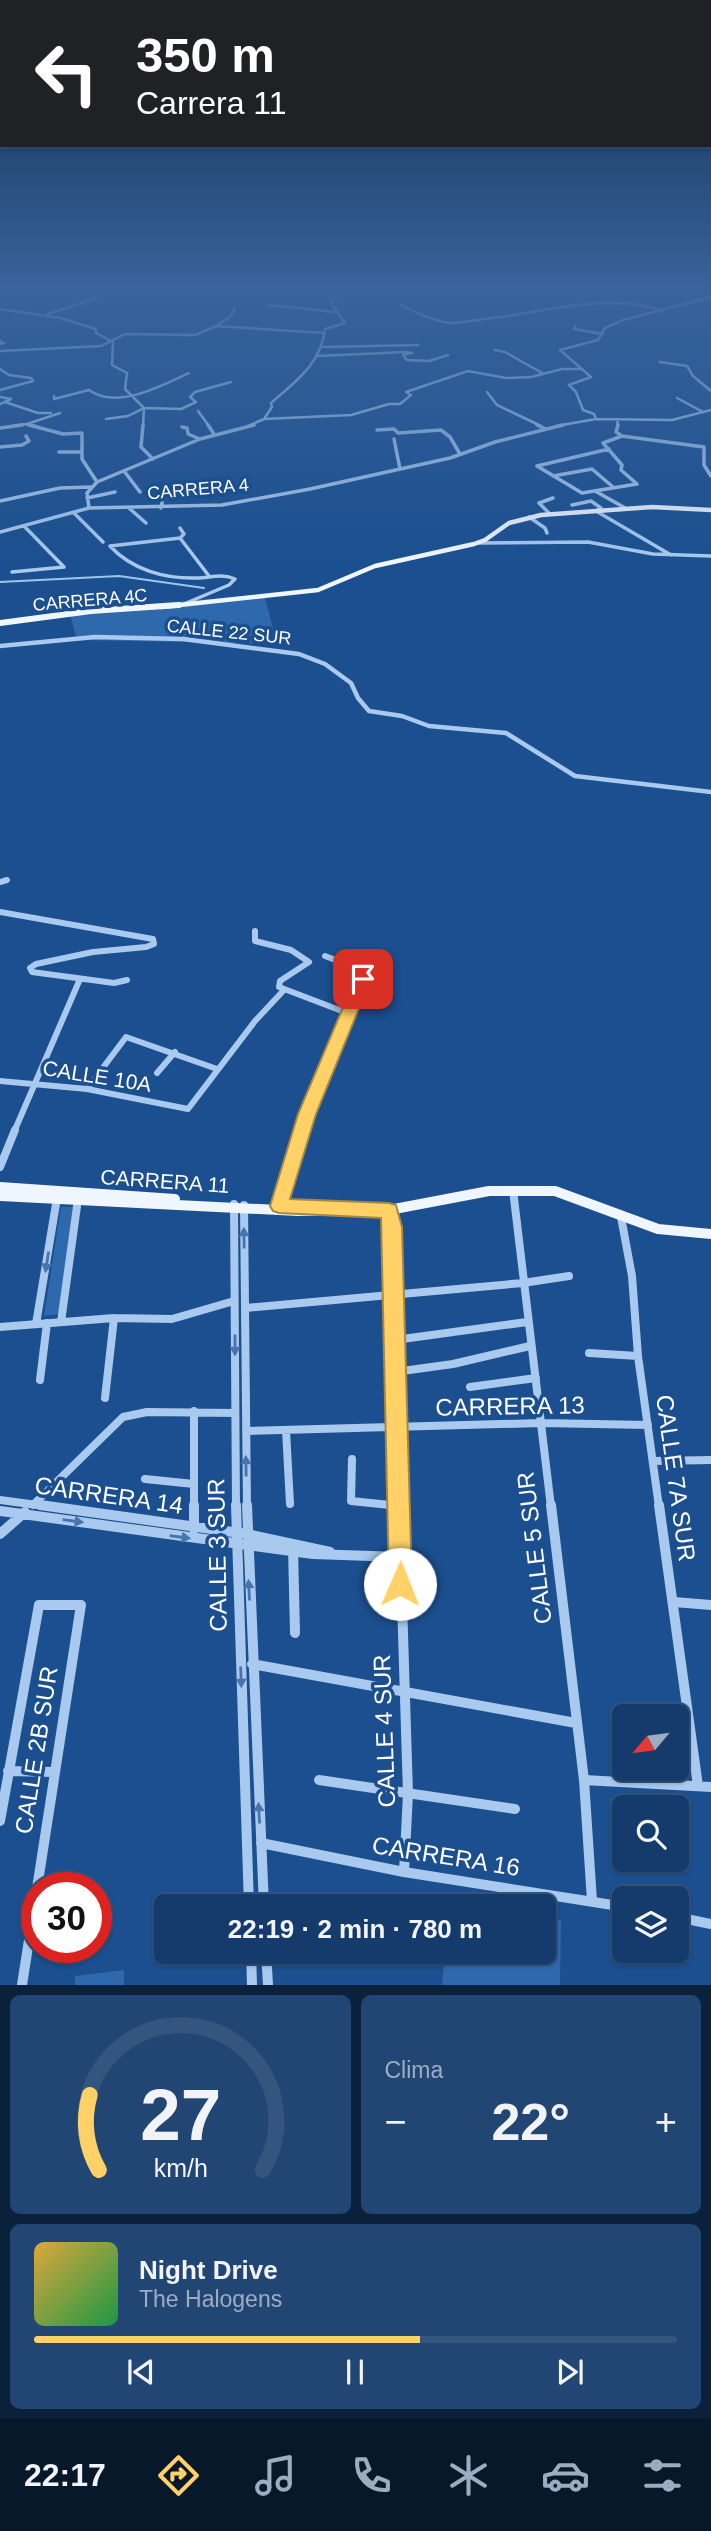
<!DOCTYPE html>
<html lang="es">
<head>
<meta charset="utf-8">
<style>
  body { margin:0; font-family:Arial,sans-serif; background:#214673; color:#f1f3f6; height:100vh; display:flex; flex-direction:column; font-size:26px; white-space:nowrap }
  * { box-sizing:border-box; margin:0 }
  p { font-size:23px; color:#9dadc1 }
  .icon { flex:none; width:38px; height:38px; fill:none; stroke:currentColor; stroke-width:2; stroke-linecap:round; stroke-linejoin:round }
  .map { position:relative; height:1985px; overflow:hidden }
  .drawer { display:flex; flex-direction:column; gap:10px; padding:10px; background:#0b203b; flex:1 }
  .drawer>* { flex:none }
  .top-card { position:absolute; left:0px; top:0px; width:712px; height:147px; box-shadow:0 2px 5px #0004,0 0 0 2px #33557e; background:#202124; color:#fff; overflow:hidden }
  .needle { width:46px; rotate:241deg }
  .tools { position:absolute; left:612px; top:1704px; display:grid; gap:14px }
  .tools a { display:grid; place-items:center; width:77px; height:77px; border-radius:10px; background:#143b6b; box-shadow:0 2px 5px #0004,0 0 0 2px #33557e; font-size:35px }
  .speed { position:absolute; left:21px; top:1872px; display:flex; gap:14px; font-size:35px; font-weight:700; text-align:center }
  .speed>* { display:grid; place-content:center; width:91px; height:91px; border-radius:50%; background:#143b6b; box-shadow:0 2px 5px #0004,0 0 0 2px #33557e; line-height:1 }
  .speed .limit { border:10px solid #d22; background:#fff; color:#111 }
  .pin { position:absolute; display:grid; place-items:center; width:60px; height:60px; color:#fff; margin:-30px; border-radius:14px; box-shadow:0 4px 10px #0006 }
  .me { position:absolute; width:77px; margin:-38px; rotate:1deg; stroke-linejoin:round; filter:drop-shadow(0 0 5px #0008) }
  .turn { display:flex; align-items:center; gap:24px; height:147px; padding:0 21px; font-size:32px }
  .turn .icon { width:91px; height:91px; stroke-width:2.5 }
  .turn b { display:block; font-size:49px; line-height:60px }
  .big { font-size:52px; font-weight:600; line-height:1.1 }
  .drawer .tile { flex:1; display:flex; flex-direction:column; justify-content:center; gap:10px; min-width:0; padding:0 24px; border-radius:10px; background:#214673 }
  .drawer .dial { align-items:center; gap:0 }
  .dial svg { height:182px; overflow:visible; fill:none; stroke:#33557e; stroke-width:7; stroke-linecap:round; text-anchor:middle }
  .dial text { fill:#f1f3f6; stroke:none }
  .song { display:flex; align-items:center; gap:21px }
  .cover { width:84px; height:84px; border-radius:10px; background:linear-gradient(135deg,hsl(40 70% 55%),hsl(140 70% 35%)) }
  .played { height:7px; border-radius:4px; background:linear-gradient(90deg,#ffd166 60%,#33557e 60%) }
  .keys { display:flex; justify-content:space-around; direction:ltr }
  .heat { display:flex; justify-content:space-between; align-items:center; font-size:38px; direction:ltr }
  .drawer .tiles { flex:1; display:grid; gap:10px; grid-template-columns:1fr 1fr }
  .tile:last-child { grid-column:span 2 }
  .trip { position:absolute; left:154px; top:1894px; width:402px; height:70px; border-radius:10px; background:#143b6b; box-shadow:0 2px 5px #0004,0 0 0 2px #33557e; font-weight:600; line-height:70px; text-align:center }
  .tab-bar { display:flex; height:112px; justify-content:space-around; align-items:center; background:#08182b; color:#9dadc1 }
  .tab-bar .icon { width:49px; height:49px }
  .tab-bar .current { color:#ffd166 }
  .tab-bar b { font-size:32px; color:#f1f3f6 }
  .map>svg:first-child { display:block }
  .green { fill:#2e69ad }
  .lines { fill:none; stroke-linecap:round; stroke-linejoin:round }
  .stream { stroke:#9cc4f0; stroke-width:2 }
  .minor-far5 { stroke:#a9c9ee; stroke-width:2.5 }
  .minor-far4 { stroke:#a9c9ee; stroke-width:3.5 }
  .minor-far3 { stroke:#a9c9ee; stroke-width:4.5 }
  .minor-far2 { stroke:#a9c9ee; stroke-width:6 }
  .minor-far1 { stroke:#a9c9ee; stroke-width:8 }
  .minor { stroke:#a9c9ee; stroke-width:10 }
  .major-far2 { stroke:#f0f6ff; stroke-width:4.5 }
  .major-far1 { stroke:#f0f6ff; stroke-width:6 }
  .major { stroke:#f0f6ff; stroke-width:10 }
  .oneway { fill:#4674ac }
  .route { fill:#ffd166; stroke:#a68842; stroke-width:2 }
  .labels { text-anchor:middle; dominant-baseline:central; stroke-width:7; stroke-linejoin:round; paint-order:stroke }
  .far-street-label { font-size:18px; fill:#fff; stroke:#1b4f8f }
  .street-label { font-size:21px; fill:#fff; stroke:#1b4f8f }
  .near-street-label { font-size:24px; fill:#fff; stroke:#1b4f8f }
</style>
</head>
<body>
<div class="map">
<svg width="711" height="1985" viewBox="0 0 711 1985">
  <rect width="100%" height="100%" fill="#1b4f8f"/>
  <path class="green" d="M264 594 277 644 77 640 69 611Z
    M61 1207H73L59 1314 44 1316Z
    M544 1917 561 1920 560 1985H442L445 1951H544Z
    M124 1970V1985H75V1976Z"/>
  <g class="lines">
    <path class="stream" d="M0 582 119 576 204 588"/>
    <path class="minor-far5" d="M269 305 335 312
      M401 305C416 313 435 322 452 323 463 323 474 320 485 319 542 313 607 291 662 311
      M0 309 60 318 96 329V333L113 342 112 365 127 373 125 389 144 408 143 426
      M48 314 97 298 58 284
      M216 326 231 316 235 308
      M575 326 574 329 603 334
      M0 341 4 343 0 344
      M323 347 418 345
      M495 350 505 352 544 374
      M0 351 101 346 125 334 195 335 216 326 324 333
      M318 356 405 352 412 353 403 355 407 360 429 361 448 355
      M660 362 687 366 693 376 711 391
      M0 369 9 375 31 378 33 381 0 390
      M487 392 497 405 541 426
      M54 396V399L89 390C116 410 162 386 189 373
      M0 397 11 399 0 404
      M677 398 703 412
      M5 402 38 413H51
      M198 411 209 426
      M106 419 128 416 144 408 181 409 196 402 190 397 195 392 231 382
      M264 419 351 415 389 404H400L411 395 406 392 468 371 506 378 531 377 562 369H581
      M596 419 594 414 583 410 576 392 569 385 591 377 560 350 598 340 605 328 623 320 711 297
      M617 419 618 426
      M11 426 27 424
      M36 426 27 424 60 413
      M248 426 264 419 272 407 271 403C296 381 321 364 325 329L345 323 331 303 332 300 360 284
      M556 426 596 419 672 420 711 410"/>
    <path class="minor-far4" d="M29 425 63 434 82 433V459L97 482
      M143 425 141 447 153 459
      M208 425 214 434
      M537 425 546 429
      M618 425 616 432 622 436 704 447V465L711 476
      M182 427 187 428 188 434 200 439
      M0 428 22 425
      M377 430 394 429 398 433 441 430 450 437 460 454
      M622 436 603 443 622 465 621 470 637 484
      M394 439 400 469
      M0 447 22 445 29 441 26 436
      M59 452H82
      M537 466 582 493 637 484
      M537 466 609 449
      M124 471 140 492
      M553 476 592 469 613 487
      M595 491 627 509
      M87 498 115 492
      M0 501 60 488 90 487
      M572 505 591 501 601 508 596 511 671 555
      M89 508 87 493 97 482 200 439 254 425
      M161 508 164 493
      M130 509 146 523
      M74 513 103 542
      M550 514 539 503 553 498
      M529 517 545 528 547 533
      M24 526 64 567
      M180 528 184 534 180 538
      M0 532 89 508 222 505 310 489 450 458 495 442 563 425
      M180 538 110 546C132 570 165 579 197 578 210 578 222 573 235 579L229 585 184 604
      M180 538 209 576
      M478 543 588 542 653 554 711 556
      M12 572 64 567"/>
    <path class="minor-far3" d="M0 646 95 637 183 639 299 654 325 664 351 683 358 698 369 711 402 716 429 726 506 733 575 776 711 792"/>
    <path class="minor-far2" d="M0 882 7 880
      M0 912 153 939 154 944 146 947 93 952 36 964 30 968 32 972 114 983 127 980
      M255 931V941L291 950 309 962 280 981 279 987 342 1011 347 1017
      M157 1073 175 1052
      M0 1081 87 1089 188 1109 255 1021 284 990
      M87 1089 126 1037 217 1069
      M14 1132 80 979
      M302 1132 363 979 338 961 325 956"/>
    <path class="minor-far1" d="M0 1167 15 1130
      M513 1190 551 1507
      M234 1204 236 1507
      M244 1205 247 1507
      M279 1210 302 1130
      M389 1210 393 1228 399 1507
      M621 1217 632 1276 638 1356 659 1507
      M245 1308 523 1283 569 1276
      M61 1322 78 1199
      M36 1324 57 1198
      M0 1327 114 1318 172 1319 234 1301
      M395 1340 527 1322
      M589 1353 638 1356
      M395 1372 453 1364 530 1346
      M40 1380 47 1323
      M470 1387 536 1378
      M105 1398 114 1318
      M194 1411V1507
      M286 1430 290 1504
      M246 1431 541 1423 648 1425
      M352 1459 351 1501 400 1506
      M653 1461 711 1460
      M145 1479 194 1484
      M0 1500 52 1507
      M33 1505 123 1417 147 1412 235 1413"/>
    <path class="minor" d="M40 1505 247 1534 330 1552
      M194 1505V1529
      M236 1505 249 1906
      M247 1505 264 1906
      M395 1505 400 1506
      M399 1505 408 1794 404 1872
      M551 1505 584 1780 592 1901
      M659 1505 698 1786
      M0 1511 313 1554 400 1557
      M0 1534 25 1512
      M293 1548 295 1633
      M674 1602 711 1605
      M252 1664 576 1723
      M8 1771 54 1772
      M319 1780 515 1809
      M584 1780 711 1787
      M0 1821 39 1605H81L22 1985
      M261 1843 404 1872 625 1907
      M677 1917 711 1924
      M251 1951 252 1985
      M266 1951 268 1985"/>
    <path class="major-far2" d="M161 607 318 590 375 566 474 544 485 540 509 523 541 515 652 507 711 510"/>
    <path class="major-far1" d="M0 623 91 611 179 605"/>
    <path class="major" d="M0 1187 175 1199
      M0 1196 298 1211 389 1210 489 1191H555L658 1229 711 1234"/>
  </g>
  <defs><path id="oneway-solid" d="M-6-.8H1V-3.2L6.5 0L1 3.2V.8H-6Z" transform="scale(1.75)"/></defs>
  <g class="oneway">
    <use href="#oneway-solid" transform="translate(244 1238) rotate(-91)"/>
    <use href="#oneway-solid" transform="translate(47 1262) rotate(99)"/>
    <use href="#oneway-solid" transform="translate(235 1345) rotate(90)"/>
    <use href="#oneway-solid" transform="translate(246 1466) rotate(-91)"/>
    <use href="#oneway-solid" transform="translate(73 1521) rotate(8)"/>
    <use href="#oneway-solid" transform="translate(180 1537) rotate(8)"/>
    <use href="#oneway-solid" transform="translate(249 1590) rotate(-93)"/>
    <use href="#oneway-solid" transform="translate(241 1677) rotate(88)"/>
    <use href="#oneway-solid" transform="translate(259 1813) rotate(-93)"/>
  </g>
  <linearGradient id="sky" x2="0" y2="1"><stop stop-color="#0f2b4f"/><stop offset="0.51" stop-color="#39639b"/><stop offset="1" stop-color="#39639b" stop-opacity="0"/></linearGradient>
  <rect width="711" height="562" fill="url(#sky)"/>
  <path class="route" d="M363 974 371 979 316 1114 290 1199 389 1203 396 1205 402 1227 412 1584 409 1593 400 1596 392 1593 389 1584 381 1218 279 1213 273 1211 270 1206 298 1114 355 979Z"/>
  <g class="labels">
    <g class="far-street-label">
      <text transform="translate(198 489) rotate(-5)">CARRERA 4</text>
      <text transform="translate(90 600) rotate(-5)">CARRERA 4C</text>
      <text transform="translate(229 632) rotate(6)">CALLE 22 SUR</text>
    </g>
    <g class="street-label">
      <text transform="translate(97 1076) rotate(9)">CALLE 10A</text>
      <text transform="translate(165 1181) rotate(4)">CARRERA 11</text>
    </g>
    <g class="near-street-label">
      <text transform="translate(510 1406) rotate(-1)">CARRERA 13</text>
      <text transform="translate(676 1478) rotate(82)">CALLE 7A SUR</text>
      <text transform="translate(109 1495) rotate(8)">CARRERA 14</text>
      <text transform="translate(534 1548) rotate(-97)">CALLE 5 SUR</text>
      <text transform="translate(217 1555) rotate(-91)">CALLE 3 SUR</text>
      <text transform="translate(384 1731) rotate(-92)">CALLE 4 SUR</text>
      <text transform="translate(36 1750) rotate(-81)">CALLE 2B SUR</text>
      <text transform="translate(446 1856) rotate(9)">CARRERA 16</text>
    </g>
  </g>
</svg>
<div class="tools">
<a><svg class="needle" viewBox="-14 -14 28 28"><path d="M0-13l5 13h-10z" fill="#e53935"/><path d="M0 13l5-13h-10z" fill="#9dadc1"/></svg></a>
<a><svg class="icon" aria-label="search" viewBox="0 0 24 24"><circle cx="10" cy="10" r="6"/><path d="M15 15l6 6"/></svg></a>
<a><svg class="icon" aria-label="layers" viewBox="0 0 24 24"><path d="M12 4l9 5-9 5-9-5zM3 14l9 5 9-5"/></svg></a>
</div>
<div class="speed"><div class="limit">30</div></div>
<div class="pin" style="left:363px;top:979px;background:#d93025"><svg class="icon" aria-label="arrive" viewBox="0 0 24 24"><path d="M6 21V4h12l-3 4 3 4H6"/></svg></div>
<svg class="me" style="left:400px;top:1584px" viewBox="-20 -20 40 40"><circle r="19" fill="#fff"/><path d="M0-13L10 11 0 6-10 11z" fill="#ffd166"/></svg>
<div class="trip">22:19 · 2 min · 780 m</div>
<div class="top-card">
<div class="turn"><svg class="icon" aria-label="left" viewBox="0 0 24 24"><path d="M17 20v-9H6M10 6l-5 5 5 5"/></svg><div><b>350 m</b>Carrera 11</div></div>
</div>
</div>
<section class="drawer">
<div class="tiles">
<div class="tile dial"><svg viewBox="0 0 100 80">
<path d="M14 69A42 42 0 1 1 86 69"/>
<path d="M14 69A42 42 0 0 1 10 36" stroke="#ffd166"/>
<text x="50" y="56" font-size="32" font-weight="700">27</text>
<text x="50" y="72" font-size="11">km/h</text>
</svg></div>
<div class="tile"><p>Clima</p>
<div class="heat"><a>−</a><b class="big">22°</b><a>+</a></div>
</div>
<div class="tile">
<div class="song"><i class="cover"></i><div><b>Night Drive</b><p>The Halogens</p></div></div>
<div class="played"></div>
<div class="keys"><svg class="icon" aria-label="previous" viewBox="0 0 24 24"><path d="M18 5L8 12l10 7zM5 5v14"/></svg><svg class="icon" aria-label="pause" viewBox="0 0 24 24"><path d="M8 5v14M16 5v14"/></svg><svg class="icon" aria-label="next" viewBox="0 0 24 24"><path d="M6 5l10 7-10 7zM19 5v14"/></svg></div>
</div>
</div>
</section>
<nav class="tab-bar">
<b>22:17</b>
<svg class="icon current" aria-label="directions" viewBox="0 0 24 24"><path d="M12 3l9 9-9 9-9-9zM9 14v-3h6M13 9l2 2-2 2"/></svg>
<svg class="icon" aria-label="music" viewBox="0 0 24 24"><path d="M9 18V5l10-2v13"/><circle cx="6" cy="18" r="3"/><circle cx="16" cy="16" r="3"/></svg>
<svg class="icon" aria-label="phone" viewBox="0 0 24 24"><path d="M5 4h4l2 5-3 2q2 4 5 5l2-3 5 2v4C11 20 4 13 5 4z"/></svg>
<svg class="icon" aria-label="climate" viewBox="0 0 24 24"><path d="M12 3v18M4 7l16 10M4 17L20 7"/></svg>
<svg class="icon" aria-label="car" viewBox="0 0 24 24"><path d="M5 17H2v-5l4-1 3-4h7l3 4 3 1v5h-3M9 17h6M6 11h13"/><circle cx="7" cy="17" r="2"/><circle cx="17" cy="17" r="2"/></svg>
<svg class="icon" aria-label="filters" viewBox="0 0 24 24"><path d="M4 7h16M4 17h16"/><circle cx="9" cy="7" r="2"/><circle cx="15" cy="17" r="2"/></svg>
</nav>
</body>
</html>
